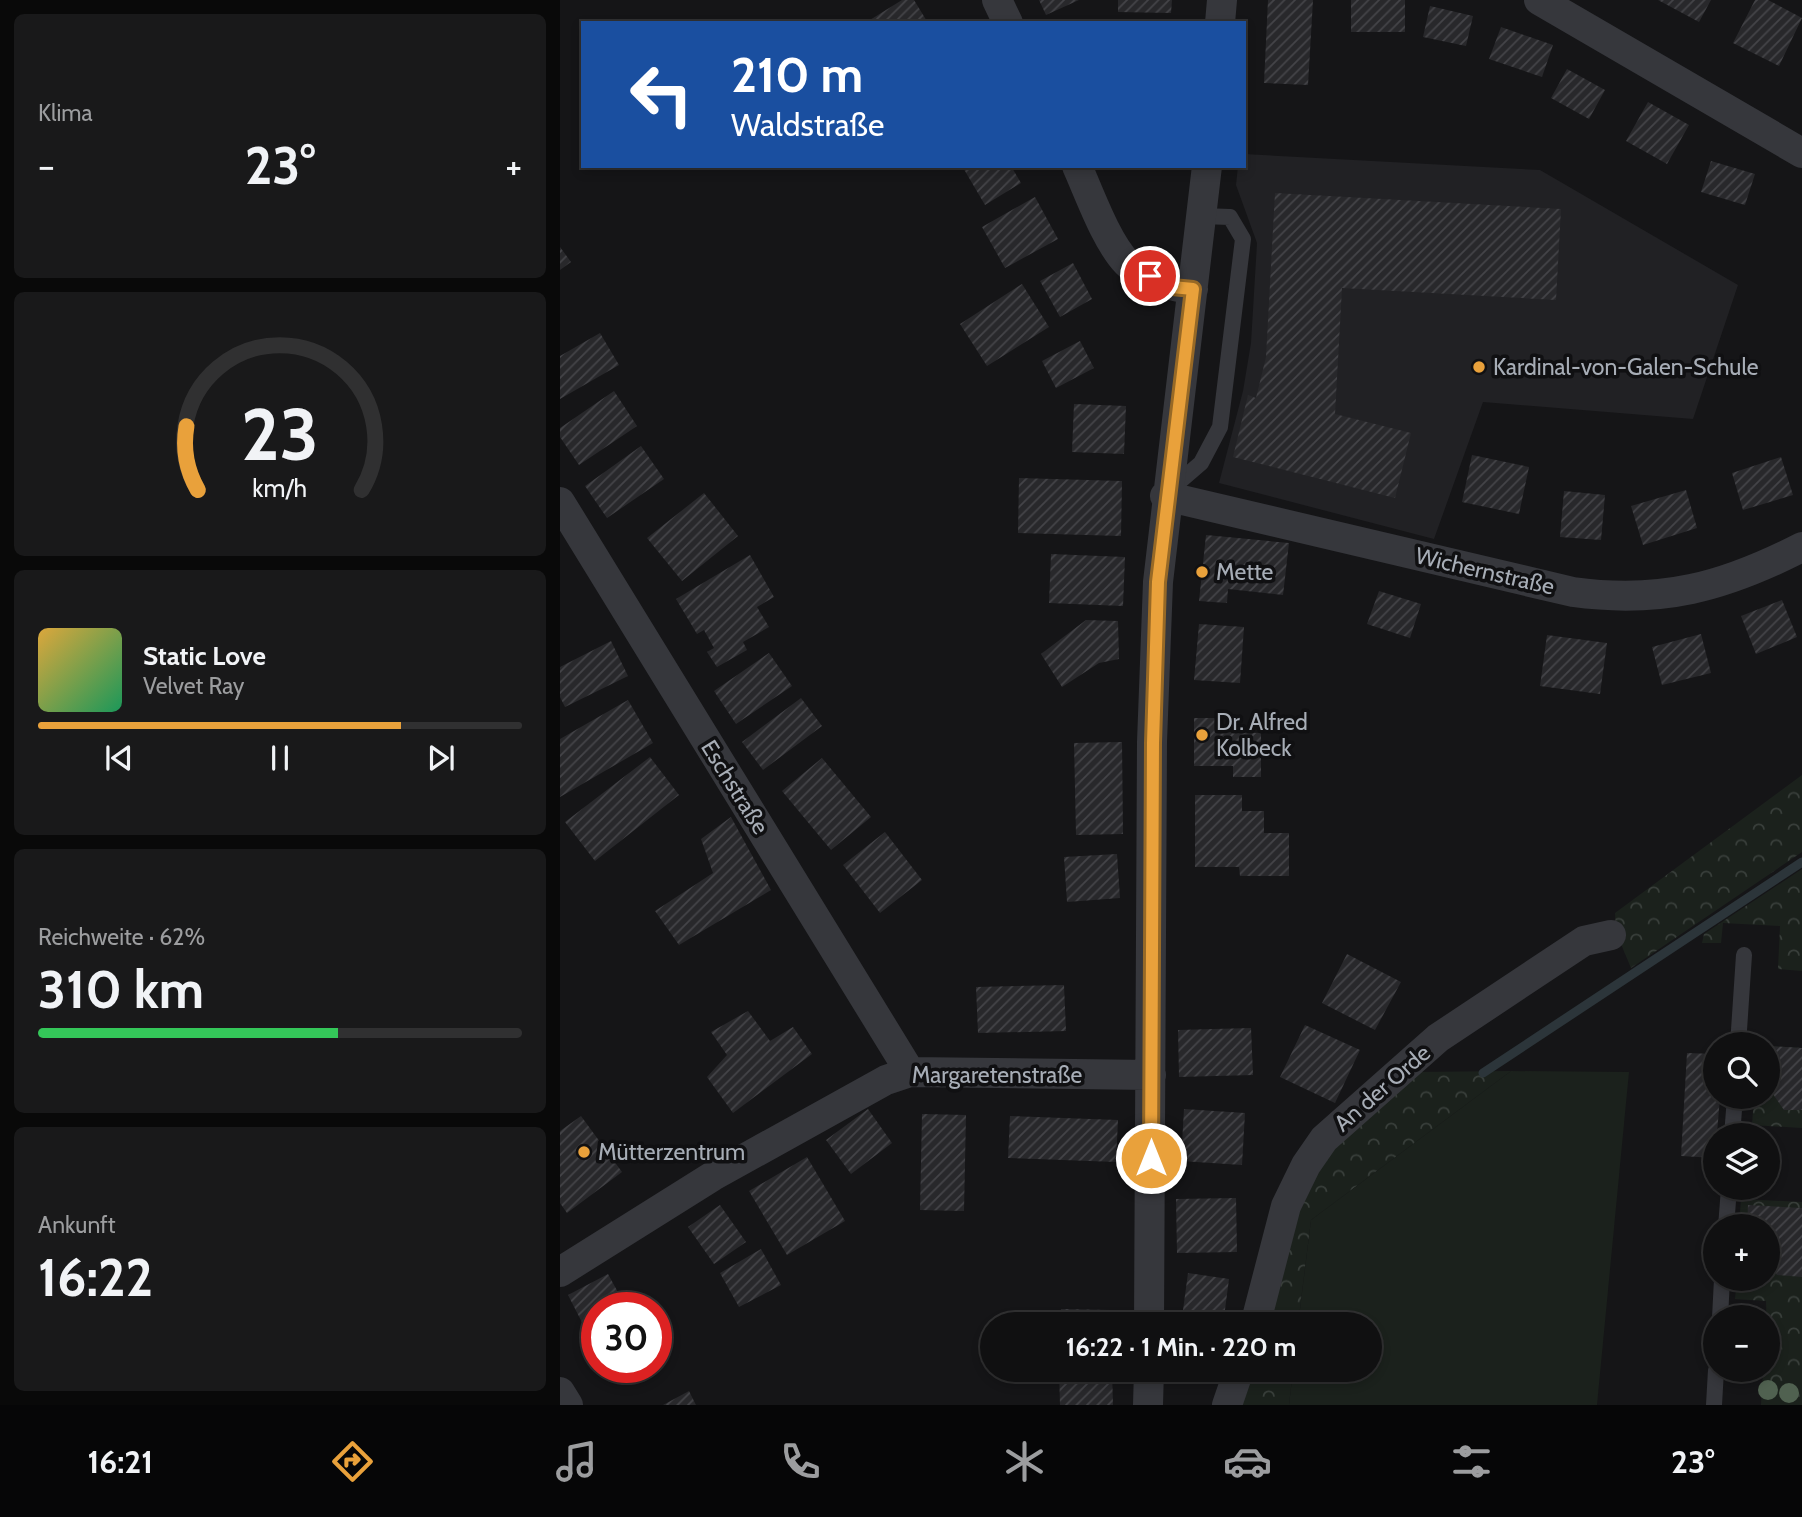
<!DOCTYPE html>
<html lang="de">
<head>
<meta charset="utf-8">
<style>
  body { margin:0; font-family:Cabin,sans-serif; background:#19191a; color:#f1f3f6; height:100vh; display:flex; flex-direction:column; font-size:26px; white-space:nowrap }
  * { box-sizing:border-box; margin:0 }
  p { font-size:23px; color:#9c9d9f }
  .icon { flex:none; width:38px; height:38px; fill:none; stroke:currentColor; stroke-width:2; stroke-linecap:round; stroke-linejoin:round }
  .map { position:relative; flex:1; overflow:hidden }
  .panel { display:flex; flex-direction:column; gap:14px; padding:14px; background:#090909; width:560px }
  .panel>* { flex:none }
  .hud { position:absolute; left:21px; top:21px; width:665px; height:147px; border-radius:0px; box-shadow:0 4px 10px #0003,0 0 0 2px #303031; background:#1a4fa0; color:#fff; overflow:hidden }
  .fabs { position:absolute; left:1143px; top:1032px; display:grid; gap:14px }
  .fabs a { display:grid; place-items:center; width:77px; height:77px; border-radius:50%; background:#101011; box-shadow:0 4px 10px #0003,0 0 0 2px #303031; font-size:35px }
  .speed { position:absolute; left:21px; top:1292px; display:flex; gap:14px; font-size:35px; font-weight:700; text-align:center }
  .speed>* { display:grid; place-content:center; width:91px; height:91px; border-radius:50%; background:#101011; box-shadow:0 4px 10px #0003,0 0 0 2px #303031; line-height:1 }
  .speed .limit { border:10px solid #d22; background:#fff; color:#111 }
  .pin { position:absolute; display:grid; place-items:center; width:60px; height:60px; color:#fff; margin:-30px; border:4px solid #fff; border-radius:50%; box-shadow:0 2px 7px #0007 }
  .me { position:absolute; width:77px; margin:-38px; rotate:0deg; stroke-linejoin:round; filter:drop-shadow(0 0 5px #0008) }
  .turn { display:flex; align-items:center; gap:24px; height:147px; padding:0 35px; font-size:32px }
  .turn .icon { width:91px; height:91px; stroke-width:2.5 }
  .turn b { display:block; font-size:49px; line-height:60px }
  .big { font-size:52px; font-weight:700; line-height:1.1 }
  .panel .card { flex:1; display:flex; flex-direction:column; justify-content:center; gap:10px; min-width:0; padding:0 24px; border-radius:10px; background:#19191a }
  .panel .dial { align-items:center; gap:0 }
  .dial svg { height:182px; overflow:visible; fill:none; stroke:#303031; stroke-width:7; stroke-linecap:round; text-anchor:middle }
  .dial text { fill:#f1f3f6; stroke:none }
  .song { display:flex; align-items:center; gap:21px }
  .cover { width:84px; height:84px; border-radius:10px; background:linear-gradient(135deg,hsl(40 70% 55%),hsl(150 70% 35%)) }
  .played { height:7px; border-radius:4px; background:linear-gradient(90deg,#e9a13b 75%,#303031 75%) }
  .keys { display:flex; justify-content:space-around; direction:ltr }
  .heat { display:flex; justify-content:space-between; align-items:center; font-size:38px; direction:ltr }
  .charge { height:10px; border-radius:5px; background:linear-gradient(90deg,#34c759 62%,#303031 0) }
  .trip { position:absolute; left:420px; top:1312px; width:402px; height:70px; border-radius:35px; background:#101011; box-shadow:0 4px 10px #0003,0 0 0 2px #303031; font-weight:700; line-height:70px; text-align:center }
  .tabs { display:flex; height:112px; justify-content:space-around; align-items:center; background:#060607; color:#9c9d9f }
  .tabs .icon { width:49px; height:49px }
  .tabs .on { color:#e9a13b }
  .tabs b { font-size:32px; color:#f1f3f6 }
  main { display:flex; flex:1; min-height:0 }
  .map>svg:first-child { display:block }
  .built { fill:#212124 }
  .forest { fill:url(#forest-crowns) }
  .pitch { fill:#1b211c }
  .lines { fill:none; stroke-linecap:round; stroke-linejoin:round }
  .stream { stroke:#2c353a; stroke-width:9 }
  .building { fill:url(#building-hatch) }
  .lane { stroke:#36373c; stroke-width:16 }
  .street { stroke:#36373c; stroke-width:30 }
  .tree { fill:#506150 }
  .route-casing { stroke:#976926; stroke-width:18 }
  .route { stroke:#e9a13b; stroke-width:12 }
  .poi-dot { fill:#e9a13b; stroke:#101012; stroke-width:2.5 }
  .labels { text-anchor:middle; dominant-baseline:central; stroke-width:7; stroke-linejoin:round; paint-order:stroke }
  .poi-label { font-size:23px; fill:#a7adb6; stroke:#101012; text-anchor:start }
  .street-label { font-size:23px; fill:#a7adb6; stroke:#101012 }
</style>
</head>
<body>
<main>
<section class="panel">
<div class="card"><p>Klima</p>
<div class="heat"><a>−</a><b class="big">23°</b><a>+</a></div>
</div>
<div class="card dial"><svg viewBox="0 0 100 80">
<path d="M14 69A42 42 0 1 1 86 69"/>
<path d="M14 69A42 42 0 0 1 9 41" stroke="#e9a13b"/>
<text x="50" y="56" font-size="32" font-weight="700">23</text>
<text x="50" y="72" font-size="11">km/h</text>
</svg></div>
<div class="card">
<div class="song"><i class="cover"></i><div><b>Static Love</b><p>Velvet Ray</p></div></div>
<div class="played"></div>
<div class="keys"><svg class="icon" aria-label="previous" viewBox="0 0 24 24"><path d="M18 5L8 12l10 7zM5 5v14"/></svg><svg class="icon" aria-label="pause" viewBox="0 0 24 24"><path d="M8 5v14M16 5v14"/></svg><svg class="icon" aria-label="next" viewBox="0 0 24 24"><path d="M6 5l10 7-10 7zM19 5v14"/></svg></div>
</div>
<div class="card"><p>Reichweite · 62%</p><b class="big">310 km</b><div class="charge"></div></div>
<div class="card"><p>Ankunft</p><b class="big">16:22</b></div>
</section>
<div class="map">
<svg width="1242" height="1405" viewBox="0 0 1242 1405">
  <defs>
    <pattern id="forest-crowns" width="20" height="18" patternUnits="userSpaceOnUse" patternTransform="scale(1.75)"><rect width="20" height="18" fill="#1b211c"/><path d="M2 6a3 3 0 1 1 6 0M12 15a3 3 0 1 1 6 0" fill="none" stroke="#393f3b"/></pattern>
    <pattern id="building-hatch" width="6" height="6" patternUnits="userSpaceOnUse" patternTransform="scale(1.75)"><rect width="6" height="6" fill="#28282b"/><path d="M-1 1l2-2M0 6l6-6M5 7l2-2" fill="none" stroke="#444448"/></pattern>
  </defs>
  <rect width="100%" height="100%" fill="#151517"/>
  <path class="built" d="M684 154 980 170 1178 285 1133 419 923 402 874 539 659 483 683 391 691 343 697 243 676 185 678 166H684Z"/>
  <path class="forest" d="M1242 775V852L1071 968 1056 932 1055 913Z
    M1242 869V971L1218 969 1220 926 1163 923 1161 943H1142L1144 934Z
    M1208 1046 1242 1048V1128L1192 1125 1194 1097H1208Z
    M951 1071 751 1220 738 1325H703L743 1190 771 1143 858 1072Z
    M1181 1199 1242 1202V1405H1201L1203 1370H1208L1206 1301 1175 1299 1177 1279H1208V1227H1179Z
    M689 1370H733L729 1405H679Z"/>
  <path class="pitch" d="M951 1071 1069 1072 1037 1405H729L733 1370H810V1325H738L751 1220Z"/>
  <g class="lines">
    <path class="stream" d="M923 1073 1242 862"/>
  </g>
  <path class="building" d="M342 0H354L368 23H305Z
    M479 0H519L486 15Z
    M558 0H612L611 13 558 12Z
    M708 0H753L748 85 704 83Z
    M791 0H845V32H791Z
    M1098 0H1151L1139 22Z
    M1195 0H1208L1242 18 1219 66 1173 43Z
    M870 6 913 16 906 46 863 37Z
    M941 27 993 45 982 77 929 59Z
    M1007 69 1045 90 1029 119 991 98Z
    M1088 102 1129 125 1107 164 1066 141Z
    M1151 161 1195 174 1185 205 1141 192Z
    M402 166H451L461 183 425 205Z
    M715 193 1001 209 996 300 782 288 775 414 851 433 835 498 673 457 688 395 696 398 706 357Z
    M475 197 498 239 445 268 422 227Z
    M0 247 11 262 0 270Z
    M513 263 532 299 500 317 480 281Z
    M462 284 489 327 427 366 400 324Z
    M40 333 59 365 0 399V356Z
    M520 341 534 368 496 388 482 361Z
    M54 391 77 426 19 465 0 437V428Z
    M514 404 566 406 564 454 512 452Z
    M81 446 104 479 47 518 25 486Z
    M912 455 969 467 959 514 902 502Z
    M1221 457 1233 495 1183 510 1172 473Z
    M459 478 562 481 561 536 458 533Z
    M1126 490 1137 528 1083 545 1071 506Z
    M1004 491 1045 495 1041 540 1000 537Z
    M144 493 178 536 122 581 87 538Z
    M646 535 729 543 723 595 668 589 667 603 639 601Z
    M491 554 565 557 563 606 489 603Z
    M190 555 214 597 197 607 209 627 183 642 187 650 157 667 147 652 154 648 144 630 137 634 116 599Z
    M819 591 861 604 850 638 807 624Z
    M1222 600 1237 637 1196 654 1181 616Z
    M526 620 558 621 559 659 539 663 502 687 481 654Z
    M639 624 684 627 680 683 634 680Z
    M1141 634 1151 673 1102 685 1092 647Z
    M987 635 1047 643 1040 694 980 686Z
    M51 641 68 676 5 707 0 697V667Z
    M209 653 232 686 176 724 154 691Z
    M241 698 262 726 203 770 182 742Z
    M68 700 93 743 0 797V739Z
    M634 718H660L659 732 701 733V777H673V766H634Z
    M562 742 563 834 516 835 514 743Z
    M90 757 119 795 35 861 5 822Z
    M262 758 311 817 271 850 222 791Z
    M635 795H682V811H704V833H729V876H680L679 867H635Z
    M171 817 211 890 119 945 95 911 153 873 141 839Z
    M325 832 362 880 320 913 283 865Z
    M557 854 560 898 507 902 504 857Z
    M787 954 841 982 815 1030 762 1003Z
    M504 985 506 1031 418 1033 416 987Z
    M188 1011 210 1041 233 1027 252 1054 173 1113 147 1077 167 1055 151 1032Z
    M745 1025 800 1050 775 1103 720 1077Z
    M691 1028 693 1075 619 1077 618 1030Z
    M1208 1046 1242 1048V1110H1224L1208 1087Z
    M1127 1053 1155 1054V1097H1160L1155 1158 1121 1156Z
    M308 1109 332 1143 291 1174 266 1140Z
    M624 1109 685 1113 682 1165 621 1161Z
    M362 1114 406 1115 404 1211 360 1210Z
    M21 1116 62 1172 7 1213 0 1203V1131Z
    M450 1116 558 1120 556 1162 448 1158Z
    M247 1157 285 1221 227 1255 189 1191Z
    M676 1198 677 1252 617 1253 616 1199Z
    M160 1205 186 1242 154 1264 128 1227Z
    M1188 1205 1242 1208V1277L1217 1275 1208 1263V1227H1187Z
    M201 1249 221 1285 179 1307 160 1273Z
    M628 1273 669 1279 663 1325H621Z
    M48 1274 66 1307H37V1337L31 1340 8 1295Z
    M501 1309 550 1310V1325H500Z
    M552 1370 553 1405H500L499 1371Z
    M129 1391 136 1405H103Z"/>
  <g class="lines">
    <path class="lane" d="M612 488 641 463 660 427 683 239 670 217 642 216
      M1178 1045 1184 955
      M1172 1136 1175 1097
      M1166 1227 1169 1188
      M1160 1318 1162 1279
      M1154 1405 1156 1370"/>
    <path class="street" d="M437 0 448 23
      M979 0 1242 153
      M660 23 662 0
      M517 166C530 195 546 241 567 263 582 279 613 287 633 289
      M605 496 1013 592C1101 604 1164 587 1242 547
      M0 502 350 1072
      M0 1272 153 1176 326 1080 350 1072 591 1075
      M589 1325 592 742 598 582 647 166
      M695 1325 726 1206 746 1165 764 1139 878 1038 1024 941 1051 935
      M0 1392 8 1405
      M588 1405 589 1370
      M667 1405 679 1370"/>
  </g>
  <g class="tree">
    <circle cx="1208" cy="1390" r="10"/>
    <circle cx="1229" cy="1393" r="10"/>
  </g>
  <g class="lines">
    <defs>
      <path id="route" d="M590 276 612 287 633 289 598 582 593 743 591 1158"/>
    </defs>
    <use href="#route" class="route-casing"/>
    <use href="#route" class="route"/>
  </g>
  <g class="poi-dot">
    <circle cx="919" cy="367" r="7"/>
    <circle cx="642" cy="572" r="7"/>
    <circle cx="642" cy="735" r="7"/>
    <circle cx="24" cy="1152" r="7"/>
  </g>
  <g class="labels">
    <g class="poi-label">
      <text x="933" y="367">Kardinal-von-Galen-Schule</text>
      <text x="656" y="572">Mette</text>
      <text x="656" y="722">Dr. Alfred<tspan x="656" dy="26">Kolbeck</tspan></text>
      <text x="38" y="1152">Mütterzentrum</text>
    </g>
    <g class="street-label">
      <text transform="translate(925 571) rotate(13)">Wichernstraße</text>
      <text transform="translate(175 787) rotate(58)">Eschstraße</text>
      <text x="437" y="1075">Margaretenstraße</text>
      <text transform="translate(822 1088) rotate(-41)">An der Orde</text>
    </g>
  </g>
</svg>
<div class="fabs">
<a><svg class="icon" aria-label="search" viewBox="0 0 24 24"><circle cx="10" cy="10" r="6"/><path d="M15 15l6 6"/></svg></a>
<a><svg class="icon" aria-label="layers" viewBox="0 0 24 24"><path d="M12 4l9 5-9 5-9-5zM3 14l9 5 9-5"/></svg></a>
<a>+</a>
<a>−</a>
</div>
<div class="speed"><div class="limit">30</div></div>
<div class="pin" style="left:590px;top:276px;background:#d93025"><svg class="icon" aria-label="arrive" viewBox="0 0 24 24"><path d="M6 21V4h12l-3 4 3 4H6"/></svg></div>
<svg class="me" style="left:591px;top:1158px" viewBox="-20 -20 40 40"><circle r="17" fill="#e9a13b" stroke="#fff" stroke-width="3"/><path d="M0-11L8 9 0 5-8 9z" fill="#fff"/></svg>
<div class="trip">16:22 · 1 Min. · 220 m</div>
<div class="hud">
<div class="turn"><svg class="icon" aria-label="left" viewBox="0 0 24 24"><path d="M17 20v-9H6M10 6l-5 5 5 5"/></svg><div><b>210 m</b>Waldstraße</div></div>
</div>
</div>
</main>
<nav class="tabs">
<b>16:21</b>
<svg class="icon on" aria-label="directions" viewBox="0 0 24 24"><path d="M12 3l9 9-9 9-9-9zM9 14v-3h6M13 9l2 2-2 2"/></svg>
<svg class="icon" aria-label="music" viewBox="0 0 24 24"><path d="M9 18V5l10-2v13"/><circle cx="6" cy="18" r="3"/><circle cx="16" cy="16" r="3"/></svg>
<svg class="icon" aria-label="phone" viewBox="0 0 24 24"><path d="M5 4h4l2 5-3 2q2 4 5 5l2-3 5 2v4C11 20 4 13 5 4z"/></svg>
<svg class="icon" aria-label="climate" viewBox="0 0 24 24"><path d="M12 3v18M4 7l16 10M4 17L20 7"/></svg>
<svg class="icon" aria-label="car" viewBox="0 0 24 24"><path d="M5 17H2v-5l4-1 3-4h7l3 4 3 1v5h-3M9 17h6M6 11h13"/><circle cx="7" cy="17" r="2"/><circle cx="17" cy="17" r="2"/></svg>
<svg class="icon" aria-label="filters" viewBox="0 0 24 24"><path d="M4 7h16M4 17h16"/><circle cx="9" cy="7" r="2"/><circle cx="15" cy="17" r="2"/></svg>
<b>23°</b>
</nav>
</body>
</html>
